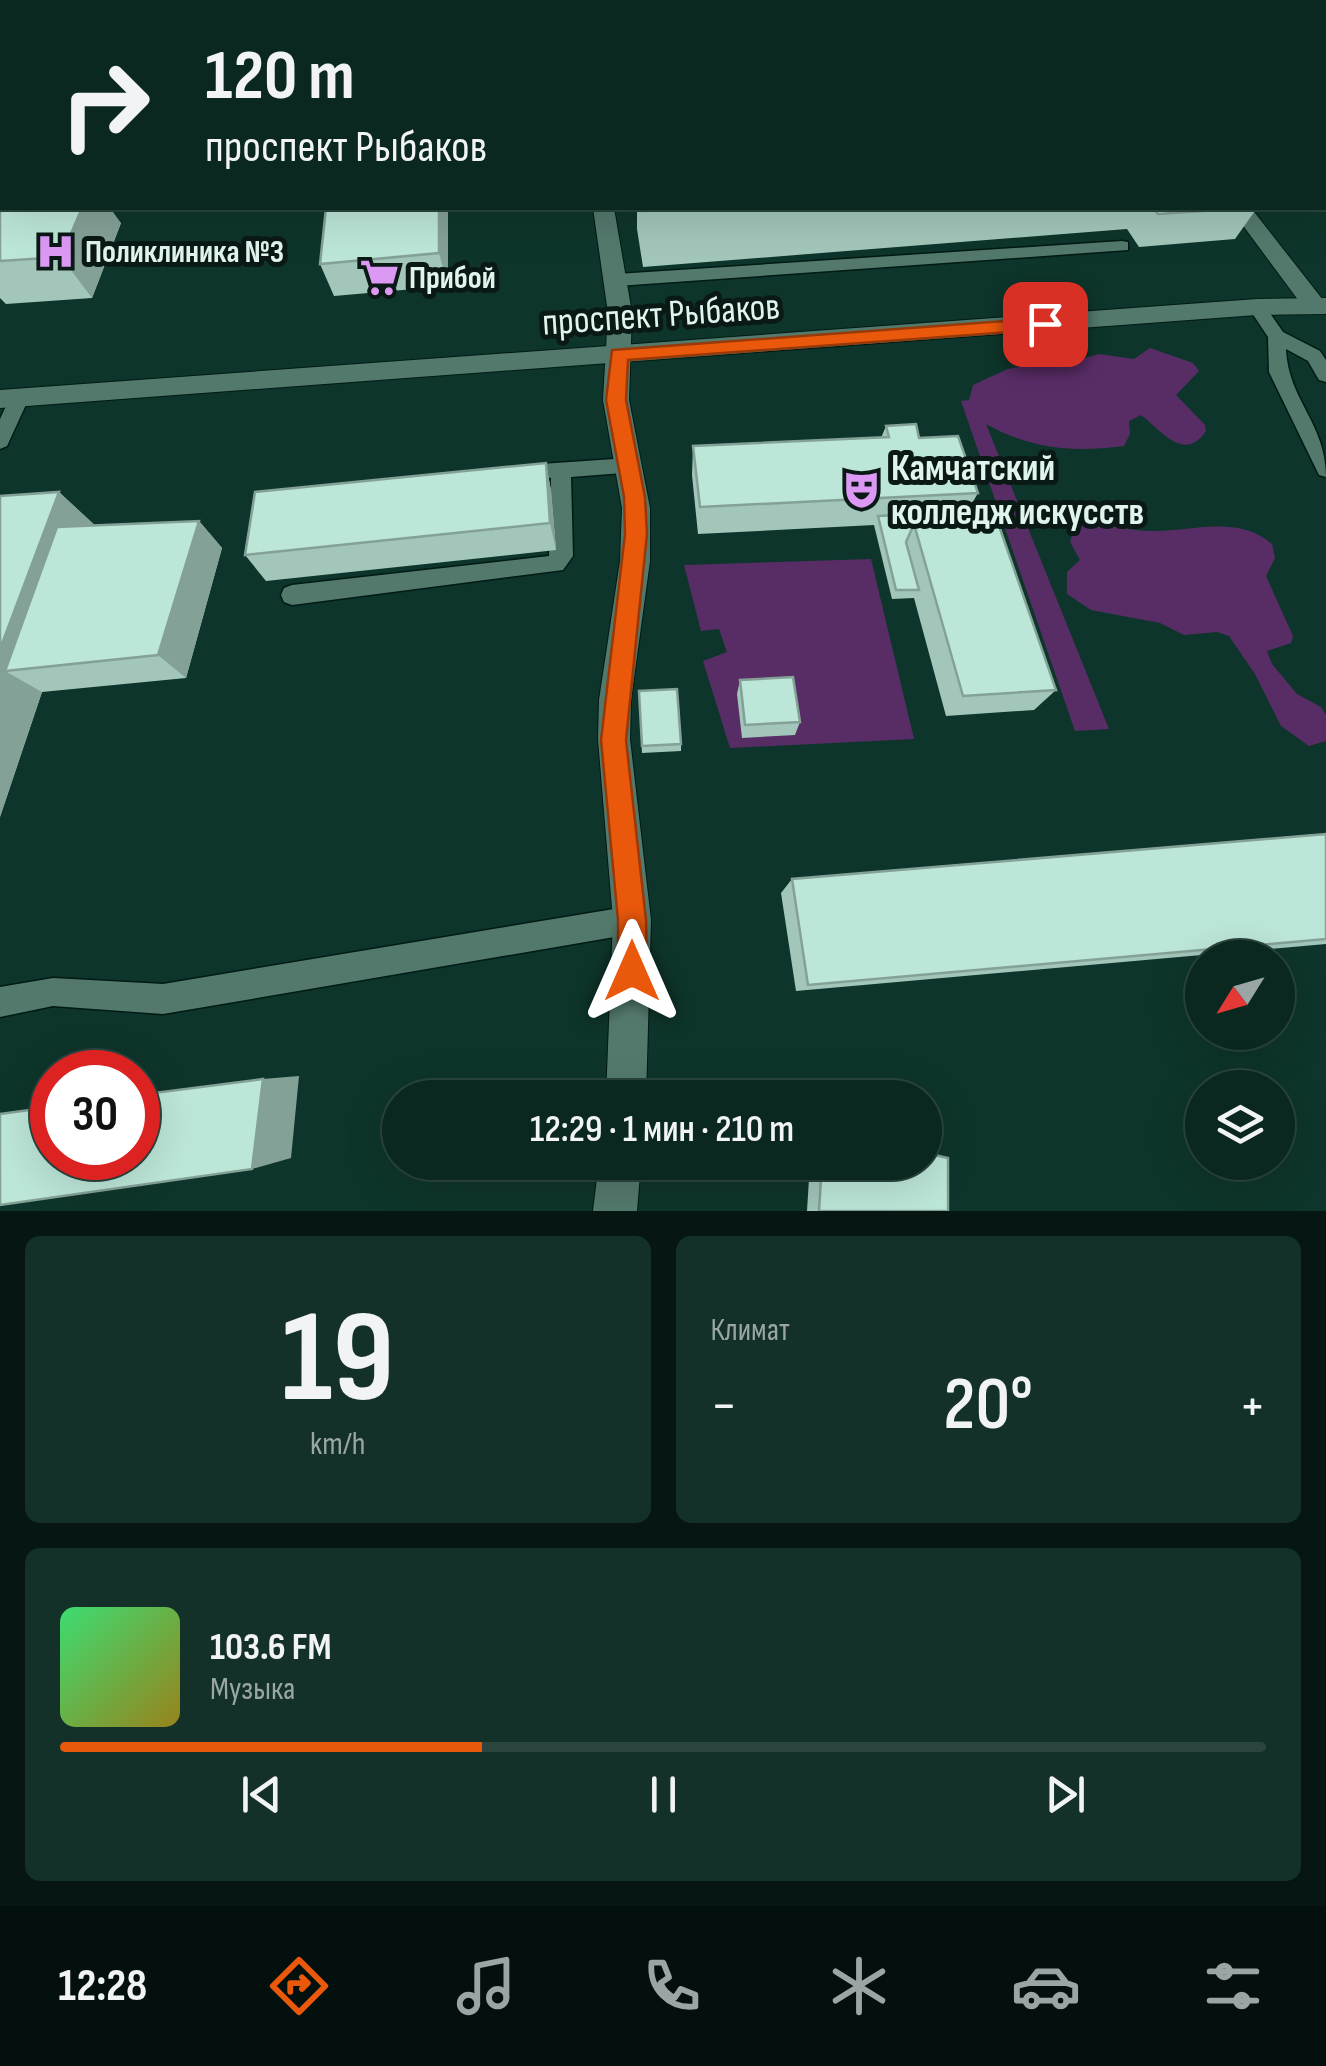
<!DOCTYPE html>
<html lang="ru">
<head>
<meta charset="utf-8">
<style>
  body { margin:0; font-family:"Sofia Sans Condensed",sans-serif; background:#133029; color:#f1f3f6; height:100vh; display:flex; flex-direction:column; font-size:38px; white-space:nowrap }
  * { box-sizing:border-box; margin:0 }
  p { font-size:32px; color:#99a6a5 }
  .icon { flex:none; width:55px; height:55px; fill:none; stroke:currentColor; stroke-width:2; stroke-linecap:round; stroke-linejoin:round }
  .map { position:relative; height:1211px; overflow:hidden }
  .side { display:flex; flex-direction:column; gap:25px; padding:25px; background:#061612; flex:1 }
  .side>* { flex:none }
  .banner { position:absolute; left:0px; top:0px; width:1328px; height:210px; box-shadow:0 10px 40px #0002,0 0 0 2px #2a443e; background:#0a2820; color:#f1f3f6; overflow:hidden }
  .needle { width:65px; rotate:233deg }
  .tools { position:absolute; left:1185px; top:940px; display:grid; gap:20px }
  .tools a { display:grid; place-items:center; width:110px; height:110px; border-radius:50%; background:#0a2820; box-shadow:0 10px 40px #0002,0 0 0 2px #2a443e; font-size:50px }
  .speed { position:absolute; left:30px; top:1050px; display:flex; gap:20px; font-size:50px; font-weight:700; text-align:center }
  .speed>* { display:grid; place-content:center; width:130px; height:130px; border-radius:50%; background:#0a2820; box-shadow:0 10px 40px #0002,0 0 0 2px #2a443e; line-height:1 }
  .speed .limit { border:15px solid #d22; background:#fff; color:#111 }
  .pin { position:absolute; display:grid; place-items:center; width:85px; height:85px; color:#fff; margin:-42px; border-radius:20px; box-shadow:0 5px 15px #0006 }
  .me { position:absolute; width:110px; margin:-55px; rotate:0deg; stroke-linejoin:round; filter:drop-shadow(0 0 8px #0008) }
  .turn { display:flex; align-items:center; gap:35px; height:210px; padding:0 40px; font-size:45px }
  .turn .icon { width:130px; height:130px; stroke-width:2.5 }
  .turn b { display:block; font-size:70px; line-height:85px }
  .big { font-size:75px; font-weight:600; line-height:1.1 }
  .side .widget { flex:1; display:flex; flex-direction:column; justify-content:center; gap:15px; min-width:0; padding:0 35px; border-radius:15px; background:#133029 }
  .side .dial { align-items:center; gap:0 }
  .dial b { font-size:130px; line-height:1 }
  .song { display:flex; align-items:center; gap:30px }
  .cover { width:120px; height:120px; border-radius:15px; background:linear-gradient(135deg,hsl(140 70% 55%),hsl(50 70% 35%)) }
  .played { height:10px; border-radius:5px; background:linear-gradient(90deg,#ea580c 35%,#2a443e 35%) }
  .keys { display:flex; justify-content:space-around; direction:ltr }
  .heat { display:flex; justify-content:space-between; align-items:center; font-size:55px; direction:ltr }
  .side .tiles { flex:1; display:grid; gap:25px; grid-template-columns:1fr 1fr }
  .widget:last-child { grid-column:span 2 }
  .trip { position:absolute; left:382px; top:1080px; width:560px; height:100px; border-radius:50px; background:#0a2820; box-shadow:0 10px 40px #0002,0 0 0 2px #2a443e; font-weight:600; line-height:100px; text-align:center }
  .tabs { display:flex; height:160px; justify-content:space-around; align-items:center; background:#04100d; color:#99a6a5 }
  .tabs .icon { width:70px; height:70px }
  .tabs .active { color:#ea580c }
  .tabs b { font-size:45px; color:#f1f3f6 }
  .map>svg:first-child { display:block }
  .green { fill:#582d66 }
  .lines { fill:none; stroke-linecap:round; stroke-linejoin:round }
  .lane-casing { stroke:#001b14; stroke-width:3 }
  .street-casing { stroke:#001b14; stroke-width:2 }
  .secondary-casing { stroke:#001b14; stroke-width:2 }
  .path { stroke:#5b7c73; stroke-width:4; stroke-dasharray:2.5 2.5; stroke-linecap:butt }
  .lane { fill:#53796d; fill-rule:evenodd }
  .street { fill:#53796d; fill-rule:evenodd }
  .secondary { fill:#53796d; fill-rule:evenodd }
  .wall { fill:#a2c6ba }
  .shaded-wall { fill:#84a197 }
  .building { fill:#bce6d8; stroke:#84a197; stroke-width:2.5 }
  .route { fill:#ea580c; stroke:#983908; stroke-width:2.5 }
  .labels { text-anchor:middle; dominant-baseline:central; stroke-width:10; stroke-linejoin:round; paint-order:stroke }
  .far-poi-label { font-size:32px; font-weight:bold; fill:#dff4ec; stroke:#0a1915; text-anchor:start }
  .street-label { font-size:38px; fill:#dff4ec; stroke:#0a1915 }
  .poi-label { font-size:38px; font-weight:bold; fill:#dff4ec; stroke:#0a1915; text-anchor:start }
</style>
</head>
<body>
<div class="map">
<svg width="1326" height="1211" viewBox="0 0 1326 1211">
  <rect width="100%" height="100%" fill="#0e352b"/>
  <path class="green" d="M1150 348 1193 363 1199 371 1176 395 1205 425 1206 431C1184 464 1160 429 1141 415L1129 421 1130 434 1124 446C1072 453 1031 449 986 424L1109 729 1075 731 961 401 969 400 973 385 1008 369 1043 362 1063 364 1099 354 1134 359Z
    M1082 519C1108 525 1133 532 1159 531 1198 530 1238 516 1272 544L1275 558 1266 576 1293 636 1291 643 1267 651 1272 664 1297 694 1321 707 1326 715V741L1309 746 1281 726 1255 674 1229 636 1217 632 1184 635 1160 623 1091 610 1067 594V572L1080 560 1070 542 1076 522Z
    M871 559 914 739 730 748 703 661 727 652 719 629 701 631 684 565Z"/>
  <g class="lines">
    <defs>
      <path id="lane" d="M257 0H271L272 2H259Z
        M1122 241 1128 242V250L617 286 608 280 617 274Z
        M1257 301 1263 303 1283 332 1320 351 1326 360V382L1319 380 1308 361 1286 349C1288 400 1326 423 1326 477L1319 475 1269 372 1268 337 1248 307Z
        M19 391 29 398 7 446 0 449V419L12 393Z
        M629 458 639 466 636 472 571 477 573 556 563 570 292 605 284 602 281 595 284 588 292 585 549 556 551 478 541 476 538 470 541 464Z
        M632 906 642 910 646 920 642 930 632 934 163 1014 53 1006 0 1017V987L53 978 163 984Z"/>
      <path id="street" d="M559 0H575V2H559Z
        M593 208H614L632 313 629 400 650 508V561L631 700 630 739 651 920 646 1098H606L613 920 598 739 599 700 620 561 622 508 603 400 608 313Z
        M1230 208H1251L1323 300V312H1307Z
        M599 1162H641L637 1211H593Z"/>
      <path id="secondary" d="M1326 298V314L1257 315 0 408V390L1257 299Z"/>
    </defs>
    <use href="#lane" class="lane-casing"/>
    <use href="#street" class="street-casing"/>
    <use href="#secondary" class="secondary-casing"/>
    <path class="path" d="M1158 0 1163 2
      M1326 11V18"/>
    <use href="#lane" class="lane"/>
    <use href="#street" class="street"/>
    <use href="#secondary" class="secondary"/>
  </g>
  <path class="wall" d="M312 0H525V2H471V1L450 2H312Z
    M611 0H1088L1090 2H611Z
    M0 187 121 223 92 298 6 304 0 298Z
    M448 208V286L334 296 320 264Z
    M637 208H1257L1235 239 1139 247 1127 229 643 267 637 229Z
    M886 426 919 438 978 493 962 521 1056 690 1034 710 946 716 914 598 892 599 874 525 698 534 692 475 693 446 881 438Z
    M546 463 551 491 556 550 266 581 245 555Z
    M59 492 94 525 199 521 222 548 186 678 42 692 0 817V496Z
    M740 680 800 722 795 735 742 738 737 694Z
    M639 691 681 744V751L642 753Z
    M1326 834V944L796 991 781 893 792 879Z
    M925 1150 948 1158V1211H807L810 1162H925Z"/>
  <path class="shaded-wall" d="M0 0H11L10 2H2V12L0 8Z
    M2 54V180L0 177V59Z
    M82 208H110L121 223 92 298 61 257Z
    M439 208H448V286L439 253Z
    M546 463 551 491 556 550 550 523Z
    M59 492 97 527 5 671 42 692 0 817V649Z
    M199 521 222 548 186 678 158 655Z
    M299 1076 291 1158 252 1169 263 1079Z"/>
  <path class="building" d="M153 0H202L201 2H152Z
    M312 0H359V2H312Z
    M471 0H523V2H471Z
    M612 0H916L869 2H613Z
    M1029 0H1088L1090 2H1028Z
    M0 7H2V54L0 59Z
    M0 187H2V208H82L61 257 0 261Z
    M326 208H439V253L320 264Z
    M641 208H694L642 211Z
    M1153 208H1248L1158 214Z
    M916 424 919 438 958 436 978 493 700 507 693 446 889 437 886 426Z
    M546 463 550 523 245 555 255 492Z
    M59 492 0 649V496Z
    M959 512 962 522 914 524 906 542 919 590H896L878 516Z
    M997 520 1056 690 963 696 914 524Z
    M199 521 158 655 5 671 57 527Z
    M793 677 800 722 745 725 740 680Z
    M677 689 681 744 642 746 639 691Z
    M1326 834V939L808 985 792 879Z
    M263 1079 252 1169 0 1205V1114L52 1107V1158H138V1095Z
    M925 1153 948 1158V1211H819L822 1162H925Z"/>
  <path class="route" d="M1045 318 1052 320V329L628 360 626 400 645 497 647 534 626 740 646 920 647 971 642 981 632 986 622 981 618 971V920L601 740 625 534 624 497 606 400 612 350Z"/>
  <defs>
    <symbol id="hospital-bare" viewBox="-9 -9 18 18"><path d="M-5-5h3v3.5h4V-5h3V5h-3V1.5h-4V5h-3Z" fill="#dc99f4" stroke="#0a1915" stroke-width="2.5" paint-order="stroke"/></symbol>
    <symbol id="supermarket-bare" viewBox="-9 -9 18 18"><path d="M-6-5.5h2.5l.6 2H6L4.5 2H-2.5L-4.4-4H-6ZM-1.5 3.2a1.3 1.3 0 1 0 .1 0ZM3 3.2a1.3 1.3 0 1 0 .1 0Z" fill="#dc99f4" stroke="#0a1915" stroke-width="2.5" paint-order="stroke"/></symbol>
    <symbol id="theatre-bare" viewBox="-9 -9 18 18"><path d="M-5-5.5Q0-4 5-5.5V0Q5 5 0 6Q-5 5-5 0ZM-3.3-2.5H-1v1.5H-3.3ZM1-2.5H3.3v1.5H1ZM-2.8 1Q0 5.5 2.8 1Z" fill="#dc99f4" stroke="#0a1915" stroke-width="2.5" paint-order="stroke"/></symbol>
  </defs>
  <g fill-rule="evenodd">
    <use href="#hospital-bare" x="28" y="224" width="55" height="55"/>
    <use href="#supermarket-bare" x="352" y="250" width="55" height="55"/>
    <use href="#theatre-bare" x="834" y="462" width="55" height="55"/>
  </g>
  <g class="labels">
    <g class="far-poi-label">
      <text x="85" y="252">Поликлиника №3</text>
      <text x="409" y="278">Прибой</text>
    </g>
    <g class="street-label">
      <text transform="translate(661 315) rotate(-4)">проспект Рыбаков</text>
    </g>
    <g class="poi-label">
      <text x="891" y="468">Камчатский<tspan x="891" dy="44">колледж искусств</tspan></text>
    </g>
  </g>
</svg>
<div class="tools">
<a><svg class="needle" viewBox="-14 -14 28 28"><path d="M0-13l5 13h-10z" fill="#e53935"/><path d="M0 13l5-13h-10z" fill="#99a6a5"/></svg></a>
<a><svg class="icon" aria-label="layers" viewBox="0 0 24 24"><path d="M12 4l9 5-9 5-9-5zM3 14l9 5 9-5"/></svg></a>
</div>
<div class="speed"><div class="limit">30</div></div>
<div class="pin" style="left:1045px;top:324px;background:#d93025"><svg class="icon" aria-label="arrive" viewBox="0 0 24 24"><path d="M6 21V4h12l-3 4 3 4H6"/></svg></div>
<svg class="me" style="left:632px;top:971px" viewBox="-20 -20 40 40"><path d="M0-17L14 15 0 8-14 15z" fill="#ea580c" stroke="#fff" stroke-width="4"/></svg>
<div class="trip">12:29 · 1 мин · 210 m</div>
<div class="banner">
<div class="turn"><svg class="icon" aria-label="right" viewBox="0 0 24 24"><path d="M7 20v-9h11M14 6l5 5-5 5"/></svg><div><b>120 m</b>проспект Рыбаков</div></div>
</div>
</div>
<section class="side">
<div class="tiles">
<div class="widget dial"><b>19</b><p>km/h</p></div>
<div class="widget"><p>Климат</p>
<div class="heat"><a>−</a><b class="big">20°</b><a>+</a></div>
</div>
<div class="widget">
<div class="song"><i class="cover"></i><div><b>103.6 FM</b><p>Музыка</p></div></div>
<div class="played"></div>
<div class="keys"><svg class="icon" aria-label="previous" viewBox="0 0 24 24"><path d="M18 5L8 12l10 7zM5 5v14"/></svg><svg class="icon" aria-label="pause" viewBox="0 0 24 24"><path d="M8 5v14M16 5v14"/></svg><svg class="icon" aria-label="next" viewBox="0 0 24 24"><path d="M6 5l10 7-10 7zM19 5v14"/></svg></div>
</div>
</div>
</section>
<nav class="tabs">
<b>12:28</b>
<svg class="icon active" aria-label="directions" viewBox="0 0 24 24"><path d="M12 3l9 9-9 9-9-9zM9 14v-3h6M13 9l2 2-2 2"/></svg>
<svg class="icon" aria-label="music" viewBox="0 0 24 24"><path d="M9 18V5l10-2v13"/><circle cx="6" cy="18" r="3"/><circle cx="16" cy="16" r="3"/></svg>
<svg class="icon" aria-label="phone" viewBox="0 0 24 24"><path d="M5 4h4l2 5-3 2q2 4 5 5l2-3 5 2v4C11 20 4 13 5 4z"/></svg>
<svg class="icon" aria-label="climate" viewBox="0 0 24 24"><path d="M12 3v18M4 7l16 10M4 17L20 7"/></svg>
<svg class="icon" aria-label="car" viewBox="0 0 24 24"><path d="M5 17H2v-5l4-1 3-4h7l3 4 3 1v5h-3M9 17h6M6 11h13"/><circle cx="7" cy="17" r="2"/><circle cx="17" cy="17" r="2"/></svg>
<svg class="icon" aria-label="filters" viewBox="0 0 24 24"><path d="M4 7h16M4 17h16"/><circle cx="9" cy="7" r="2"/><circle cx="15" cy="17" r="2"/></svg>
</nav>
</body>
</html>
